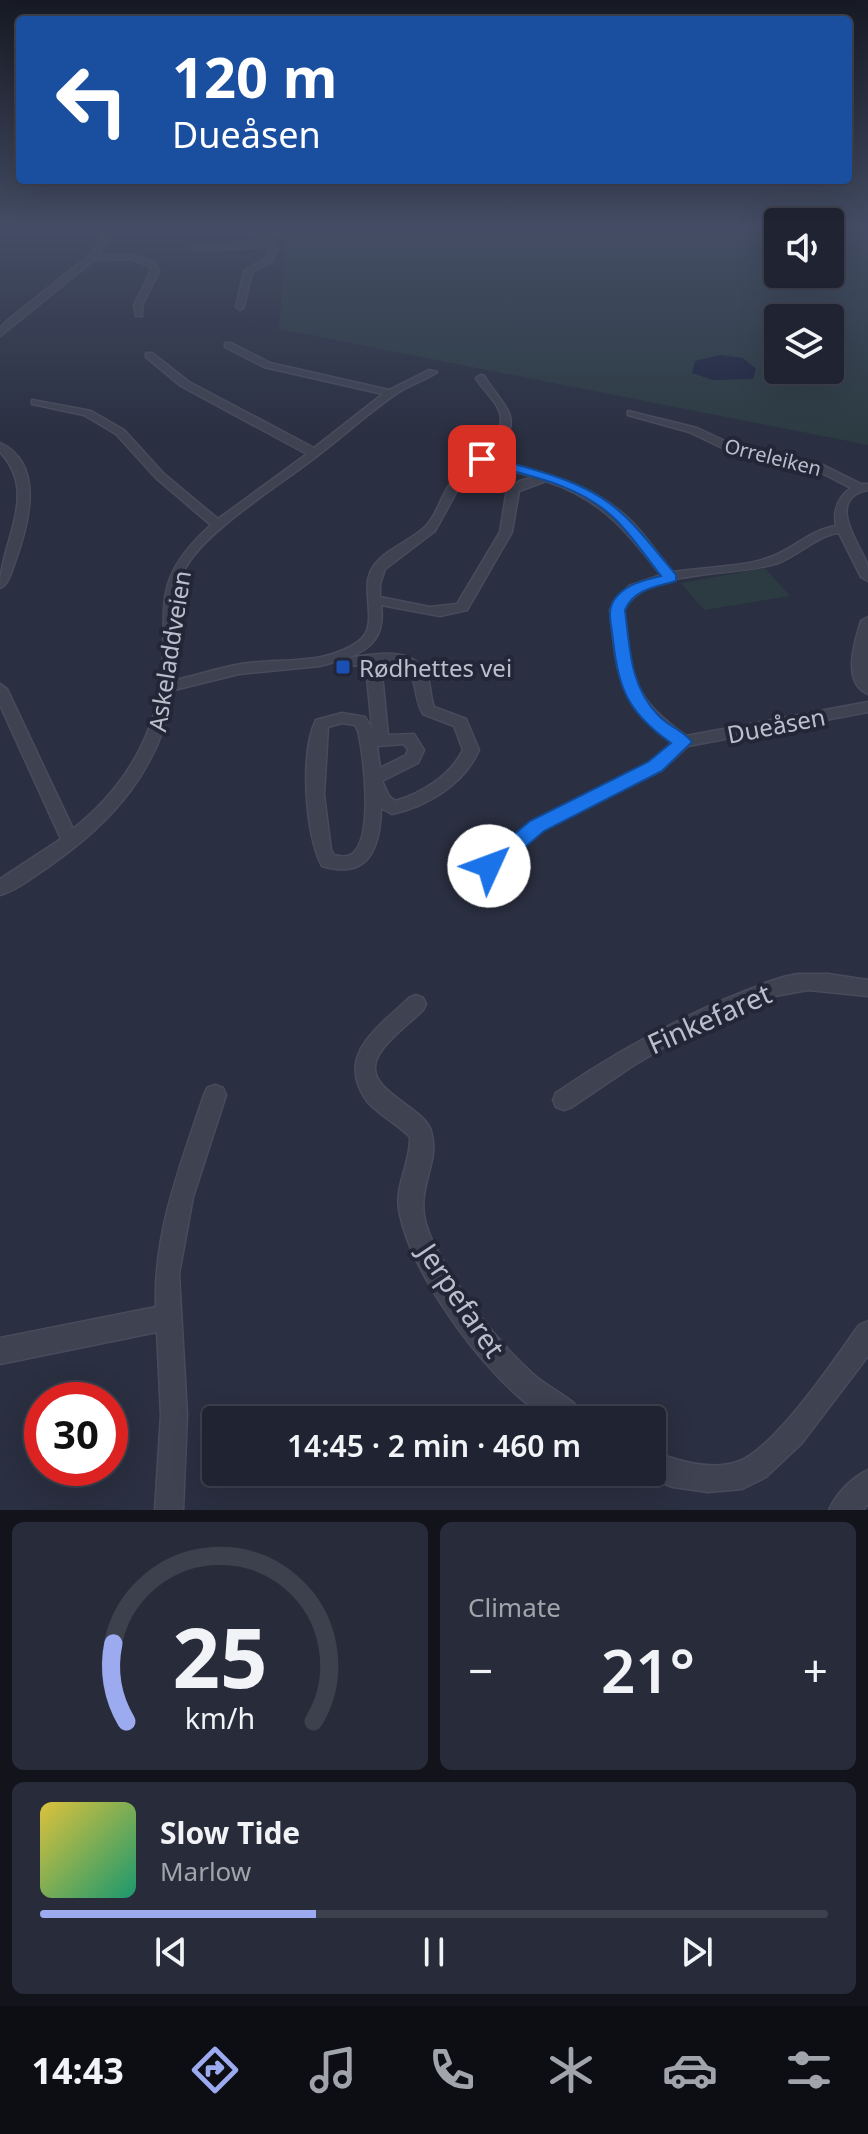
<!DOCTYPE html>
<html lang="en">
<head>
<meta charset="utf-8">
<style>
  body { margin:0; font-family:"Noto Sans",sans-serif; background:#282b39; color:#f1f3f6; height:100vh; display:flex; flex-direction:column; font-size:30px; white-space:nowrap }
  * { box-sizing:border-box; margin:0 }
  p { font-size:26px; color:#a2a4ab }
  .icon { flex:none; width:44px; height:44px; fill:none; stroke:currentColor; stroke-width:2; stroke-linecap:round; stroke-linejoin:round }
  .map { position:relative; height:1510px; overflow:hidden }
  .panel { display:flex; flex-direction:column; gap:12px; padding:12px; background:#12131b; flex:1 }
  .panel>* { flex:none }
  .top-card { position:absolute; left:16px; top:16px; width:836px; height:168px; border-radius:8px; box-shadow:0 8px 32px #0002,0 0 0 2px #3d404d; background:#1a4fa0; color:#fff; overflow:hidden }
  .fabs { position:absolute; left:764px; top:208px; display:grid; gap:16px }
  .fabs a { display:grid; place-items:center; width:80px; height:80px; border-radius:8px; background:#202331; box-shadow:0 8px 32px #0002,0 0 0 2px #3d404d; font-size:40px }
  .speed { position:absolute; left:24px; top:1382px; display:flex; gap:16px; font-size:40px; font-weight:700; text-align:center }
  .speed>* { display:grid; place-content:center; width:104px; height:104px; border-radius:50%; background:#202331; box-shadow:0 8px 32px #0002,0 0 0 2px #3d404d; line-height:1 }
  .speed .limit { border:12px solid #d22; background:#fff; color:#111 }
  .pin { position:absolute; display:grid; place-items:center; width:68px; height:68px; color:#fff; margin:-34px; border-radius:16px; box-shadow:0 4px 12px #0006 }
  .me { position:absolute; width:88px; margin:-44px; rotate:47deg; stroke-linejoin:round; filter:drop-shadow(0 0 6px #0008) }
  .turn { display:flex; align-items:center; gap:28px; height:168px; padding:0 24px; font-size:36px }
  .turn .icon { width:104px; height:104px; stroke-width:2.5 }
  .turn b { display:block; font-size:56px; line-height:68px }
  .big { font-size:60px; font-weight:600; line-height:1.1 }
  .panel .widget { flex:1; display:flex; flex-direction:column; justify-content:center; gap:12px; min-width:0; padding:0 28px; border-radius:12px; background:#282b39 }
  .panel .dial { align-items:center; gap:0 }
  .dial svg { height:208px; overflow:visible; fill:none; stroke:#3d404d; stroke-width:7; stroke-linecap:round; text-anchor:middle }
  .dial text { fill:#f1f3f6; stroke:none }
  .song { display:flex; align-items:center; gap:24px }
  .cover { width:96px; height:96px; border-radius:12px; background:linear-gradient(135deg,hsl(50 70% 55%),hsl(160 70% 35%)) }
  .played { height:8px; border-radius:4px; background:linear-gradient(90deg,#9caaef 35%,#3d404d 35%) }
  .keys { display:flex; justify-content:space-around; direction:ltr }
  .heat { display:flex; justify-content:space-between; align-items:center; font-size:44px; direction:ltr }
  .panel .tiles { flex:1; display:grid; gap:12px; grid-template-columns:1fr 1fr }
  .widget:last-child { grid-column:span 2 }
  .trip { position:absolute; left:202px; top:1406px; width:464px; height:80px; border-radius:8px; background:#202331; box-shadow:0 8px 32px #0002,0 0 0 2px #3d404d; font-weight:600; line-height:80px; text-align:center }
  .dock { display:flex; height:128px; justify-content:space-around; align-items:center; background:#0d0e14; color:#a2a4ab }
  .dock .icon { width:56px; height:56px }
  .dock .on { color:#9caaef }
  .dock b { font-size:36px; color:#f1f3f6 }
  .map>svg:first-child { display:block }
  .green { fill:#2c3b42; fill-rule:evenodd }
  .water { fill:#1d243f }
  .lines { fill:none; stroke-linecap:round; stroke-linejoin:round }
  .minor-casing { stroke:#484b5b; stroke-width:3 }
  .minor { fill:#3e4251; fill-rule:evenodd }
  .route { fill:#1a73e8; stroke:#114b97; stroke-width:2 }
  .transit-dot { fill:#1a4fb4; stroke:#232637; stroke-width:3 }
  .labels { text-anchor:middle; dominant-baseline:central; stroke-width:8; stroke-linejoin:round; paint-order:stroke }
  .far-street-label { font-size:20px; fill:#bbbecb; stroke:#232637 }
  .street-label { font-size:24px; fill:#bbbecb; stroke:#232637 }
  .poi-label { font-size:24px; fill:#bbbecb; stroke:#232637; text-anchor:start }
  .near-street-label { font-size:28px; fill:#bbbecb; stroke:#232637 }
</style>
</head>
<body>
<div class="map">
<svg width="868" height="1510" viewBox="0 0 868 1510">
  <rect width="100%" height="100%" fill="#2a2f41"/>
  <path class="green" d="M257 228H778V274H830V228H868V445L279 329 286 241ZM778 318H830V370H778Z
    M765 568 790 596 704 610 681 583Z"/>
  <path class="water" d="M720 355 743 358 756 369 753 379 713 380 692 373 695 361Z"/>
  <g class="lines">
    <defs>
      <path id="minor" d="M104 228H112L108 242 98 256 132 255 155 262 159 271 142 305V316H136L134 305 151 271 149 266 131 259 94 260 0 336V328L8 320 91 254 100 242Z
        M236 228C256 228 269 231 278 249L272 261 252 272 244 307 240 310 236 307 244 271 266 258 269 247 195 250 191 248 195 246 267 243 258 235Z
        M225 343H231L270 363 389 390 429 370 437 372C426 380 411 384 399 392 370 411 345 435 317 456 283 483 201 533 184 571 170 603 177 646 176 680 197 675 219 668 241 664 279 658 326 666 359 641 381 624 358 589 373 567 386 548 410 542 426 526 437 515 440 498 450 484 464 463 500 448 501 419 501 404 483 391 476 378L481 375 484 376C507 412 528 419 489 458 540 472 590 482 629 519 646 535 658 555 673 572 704 567 738 568 768 558 793 550 809 530 836 526 833 510 837 498 851 488L812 468 737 455 689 432 628 415V411L697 428 744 450 819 463 861 484H868V490C826 498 857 541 866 561 868 567 868 574 868 581L861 577 839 533 832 534C812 540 797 556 778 563 734 578 646 567 624 610 632 676 629 695 686 736L868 702V712L688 746 661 771 543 830 495 871H483L480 866 483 861 531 822 649 763 673 742C617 701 617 675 610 610L629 586 661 575C626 531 602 499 546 481L519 491 512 532 467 610 440 616 381 605C385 634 373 649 347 658 373 655 414 644 427 676 431 685 430 697 434 707L466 719 479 750C464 784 428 806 392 814L381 808C380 848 369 880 322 866 305 834 300 753 316 720L342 713 365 717 372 729 366 666 345 665 343 662 345 659 320 666 239 674 174 690C159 770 113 822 48 867 33 877 17 890 0 895V879L61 839 0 705V684L7 689 73 829C119 793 151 744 160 687 172 611 144 585 211 525L156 478 116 434 84 415 32 404V400L91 411 124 430 164 474 218 519 307 454 181 386 146 357V353H152L189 382 314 448 383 394 264 367 225 347ZM483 463 534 477 520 481 507 489 500 532 457 604 430 607 380 597V584L385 569 435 531 459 487ZM388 663C422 663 410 692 423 714L454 726 463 750C451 775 421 794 395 801L389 796 382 781 418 763 424 750 414 734 388 735 381 664ZM342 723 355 725 358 731C364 754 374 839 352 854 346 858 340 856 334 855L331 850 324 795 328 727ZM404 744 408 750 406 755 380 768 377 746Z
        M0 443C46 464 28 526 15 562 11 572 9 584 0 588 0 541 40 494 0 452Z
        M868 617V694C841 683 855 641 861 621Z
        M798 974H828L868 980V996L808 990 775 996 675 1041 634 1065 572 1107 564 1110 556 1107 553 1100 556 1093C611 1055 667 1024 728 998 751 989 773 978 798 974Z
        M416 995 423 998 426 1004 423 1010C410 1023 390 1037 380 1053 356 1089 423 1104 431 1131 442 1168 409 1190 431 1238 455 1287 492 1337 533 1374 549 1389 579 1400 587 1420 577 1420 561 1423 550 1420 544 1418 536 1410 530 1406 481 1369 409 1271 399 1209 395 1185 411 1162 410 1137 398 1124 376 1113 367 1101 334 1055 379 1027 409 998Z
        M215 1085 223 1088 226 1095 193 1197 179 1274 187 1415 183 1510H155L161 1415 157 1332 0 1364V1338L156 1307C153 1233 181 1164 204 1095L207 1088Z
        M868 1321V1356L801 1444 766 1477 742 1489 708 1492 673 1487 642 1475 641 1472H652V1451C677 1461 710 1471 737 1462 773 1451 836 1358 859 1325Z
        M868 1470V1504L863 1510H829C836 1494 852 1477 868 1470Z"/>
    </defs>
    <use href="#minor" class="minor-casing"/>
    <use href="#minor" class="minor"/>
  </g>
  <linearGradient id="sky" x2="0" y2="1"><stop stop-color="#171a24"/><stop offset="0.52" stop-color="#444d65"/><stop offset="1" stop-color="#444d65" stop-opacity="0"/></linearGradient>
  <rect width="868" height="439" fill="url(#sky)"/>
  <path class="route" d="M477 457C492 455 510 463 525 467 610 491 622 509 676 575V581C656 587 634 589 625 610 630 649 630 686 658 715 668 726 684 731 692 742L662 771 544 831 496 872H482L479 866 482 861 530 821 648 762 671 743C625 711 618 686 612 632 610 619 607 607 617 596 629 583 645 580 661 576 647 558 634 539 618 522 582 484 526 475 477 462Z"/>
  <rect class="transit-dot" x="335" y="659" width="16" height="16" rx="4"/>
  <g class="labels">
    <g class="far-street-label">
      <text transform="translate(773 457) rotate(14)">Orreleiken</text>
    </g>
    <g class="street-label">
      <text transform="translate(169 651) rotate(-81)">Askeladdveien</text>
      <text transform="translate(776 725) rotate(-11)">Dueåsen</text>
    </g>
    <g class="poi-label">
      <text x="359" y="667">Rødhettes vei</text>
    </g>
    <g class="near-street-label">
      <text transform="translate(709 1018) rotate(-24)">Finkefaret</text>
      <text transform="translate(462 1300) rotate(56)">Jerpefaret</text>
    </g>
  </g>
</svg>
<div class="fabs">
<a><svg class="icon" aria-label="sound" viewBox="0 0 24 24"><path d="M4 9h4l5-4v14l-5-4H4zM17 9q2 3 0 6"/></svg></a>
<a><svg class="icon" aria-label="layers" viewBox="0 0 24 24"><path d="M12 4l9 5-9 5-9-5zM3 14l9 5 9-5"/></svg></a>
</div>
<div class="speed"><div class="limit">30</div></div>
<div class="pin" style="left:482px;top:459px;background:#d93025"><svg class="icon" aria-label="arrive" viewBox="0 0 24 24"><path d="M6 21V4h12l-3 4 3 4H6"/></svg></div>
<svg class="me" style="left:489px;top:866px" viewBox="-20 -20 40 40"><circle r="19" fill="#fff"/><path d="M0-13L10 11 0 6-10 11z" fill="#1a73e8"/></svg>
<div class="trip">14:45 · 2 min · 460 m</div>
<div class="top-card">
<div class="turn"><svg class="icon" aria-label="left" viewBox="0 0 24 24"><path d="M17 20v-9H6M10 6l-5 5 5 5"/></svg><div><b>120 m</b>Dueåsen</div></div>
</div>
</div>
<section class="panel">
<div class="tiles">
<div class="widget dial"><svg viewBox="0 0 100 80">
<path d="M14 69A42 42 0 1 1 86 69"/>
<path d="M14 69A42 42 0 0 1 9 39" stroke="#9caaef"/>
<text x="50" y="56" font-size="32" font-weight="700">25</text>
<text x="50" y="72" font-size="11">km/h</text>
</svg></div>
<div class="widget"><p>Climate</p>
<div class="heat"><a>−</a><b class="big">21°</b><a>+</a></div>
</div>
<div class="widget">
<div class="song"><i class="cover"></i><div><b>Slow Tide</b><p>Marlow</p></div></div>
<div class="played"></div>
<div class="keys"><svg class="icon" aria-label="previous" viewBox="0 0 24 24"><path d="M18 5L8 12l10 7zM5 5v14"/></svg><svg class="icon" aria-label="pause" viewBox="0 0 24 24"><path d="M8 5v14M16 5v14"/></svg><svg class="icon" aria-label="next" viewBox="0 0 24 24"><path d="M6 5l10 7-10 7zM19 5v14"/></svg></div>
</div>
</div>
</section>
<nav class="dock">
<b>14:43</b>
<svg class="icon on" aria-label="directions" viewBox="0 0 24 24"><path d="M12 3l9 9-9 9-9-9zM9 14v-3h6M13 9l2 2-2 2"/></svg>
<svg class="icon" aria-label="music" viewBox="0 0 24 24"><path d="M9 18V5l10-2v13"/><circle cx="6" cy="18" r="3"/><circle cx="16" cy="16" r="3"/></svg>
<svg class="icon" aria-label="phone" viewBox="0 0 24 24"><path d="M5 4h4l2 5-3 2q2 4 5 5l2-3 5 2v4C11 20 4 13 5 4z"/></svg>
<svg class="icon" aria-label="climate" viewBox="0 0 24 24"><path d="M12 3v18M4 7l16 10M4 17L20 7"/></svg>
<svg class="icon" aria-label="car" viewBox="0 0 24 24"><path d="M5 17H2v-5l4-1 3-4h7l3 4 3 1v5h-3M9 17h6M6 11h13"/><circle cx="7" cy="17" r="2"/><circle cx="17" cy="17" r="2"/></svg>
<svg class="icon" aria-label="filters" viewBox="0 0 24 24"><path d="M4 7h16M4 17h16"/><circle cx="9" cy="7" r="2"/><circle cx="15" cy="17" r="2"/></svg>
</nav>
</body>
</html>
